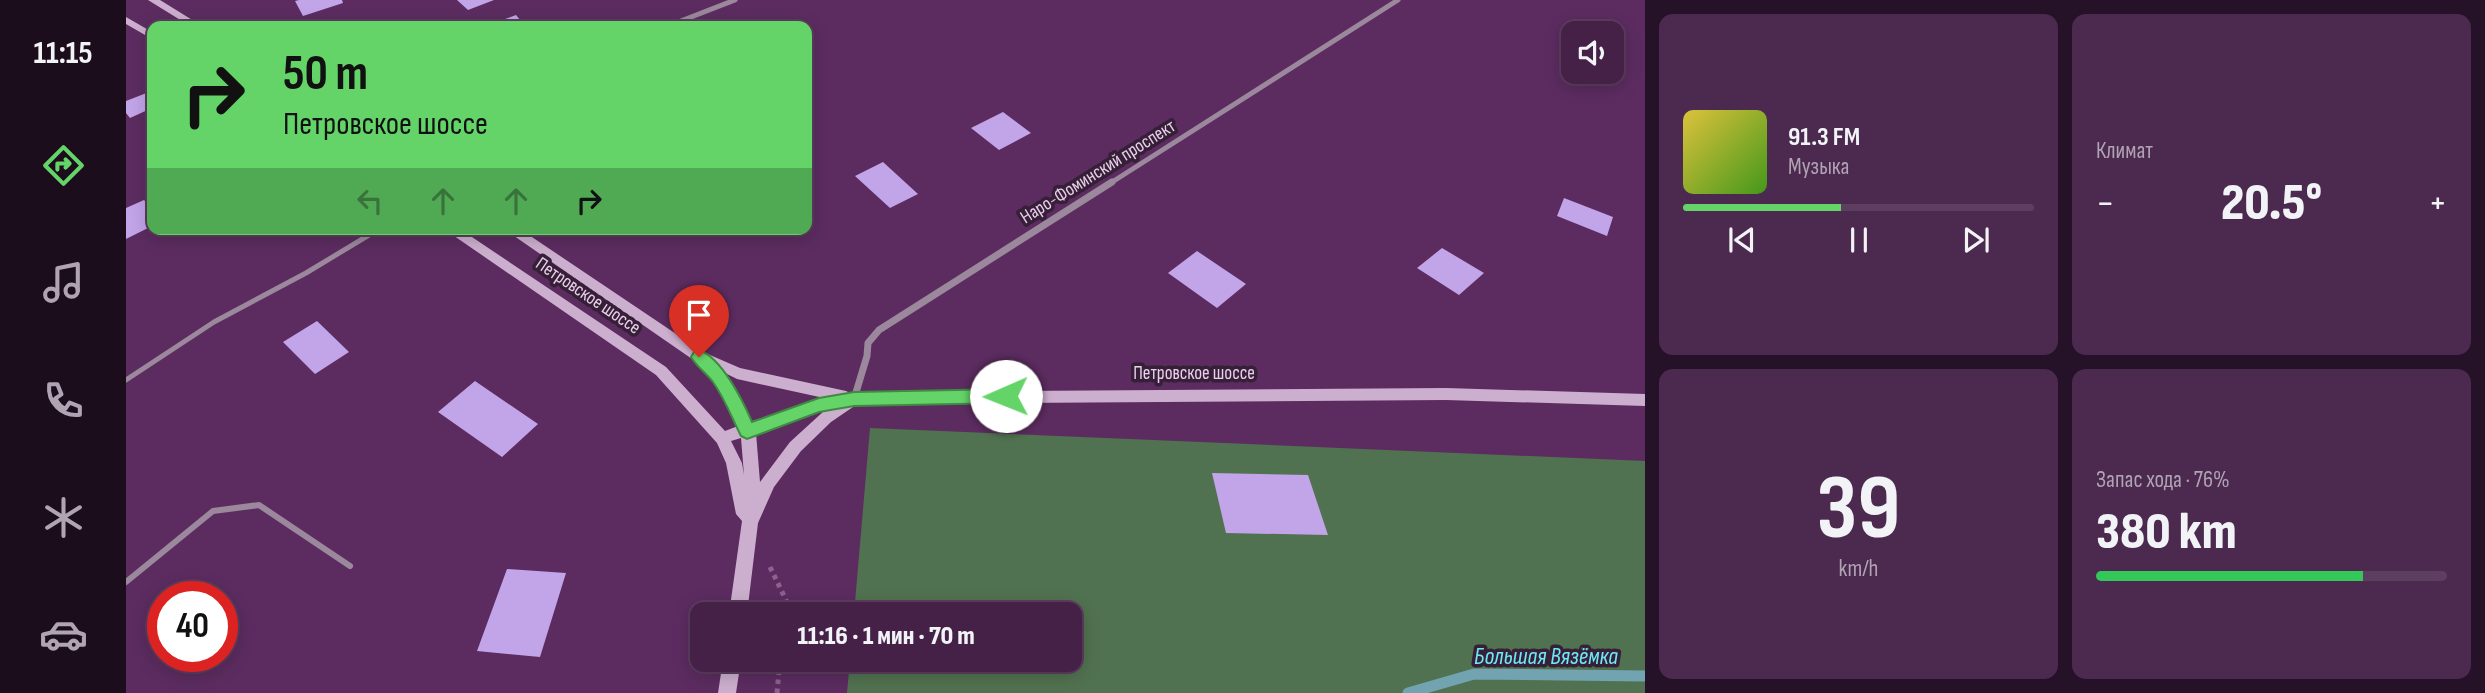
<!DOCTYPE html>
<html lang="ru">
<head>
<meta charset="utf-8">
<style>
  body { margin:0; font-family:"Sofia Sans Condensed",sans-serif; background:#4c294f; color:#f1f3f6; height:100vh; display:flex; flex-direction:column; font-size:26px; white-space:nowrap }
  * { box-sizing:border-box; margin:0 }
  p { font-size:23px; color:#b0a3b4 }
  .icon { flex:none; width:38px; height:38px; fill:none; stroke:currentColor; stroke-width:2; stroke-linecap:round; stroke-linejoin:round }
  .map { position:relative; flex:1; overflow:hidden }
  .drawer { display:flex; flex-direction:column; gap:14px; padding:14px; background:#261228; width:840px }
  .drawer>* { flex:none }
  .guide { position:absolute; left:21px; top:21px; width:665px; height:214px; border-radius:14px; box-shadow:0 4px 18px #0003,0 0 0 2px #5d3e60; background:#64d468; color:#111; overflow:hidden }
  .buttons { position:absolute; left:1435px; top:21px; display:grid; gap:14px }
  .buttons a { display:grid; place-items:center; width:63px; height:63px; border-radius:14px; background:#452148; box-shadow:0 4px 18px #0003,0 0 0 2px #5d3e60; font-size:35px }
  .speed { position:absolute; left:21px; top:581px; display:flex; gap:14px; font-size:35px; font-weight:700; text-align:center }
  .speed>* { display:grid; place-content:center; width:91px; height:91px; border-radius:50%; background:#452148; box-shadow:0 4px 18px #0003,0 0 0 2px #5d3e60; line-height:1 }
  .speed .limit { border:10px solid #d22; background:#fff; color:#111 }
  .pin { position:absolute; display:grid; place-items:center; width:60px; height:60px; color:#fff; margin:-72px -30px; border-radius:50% 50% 50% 0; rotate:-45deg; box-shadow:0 0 7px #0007 }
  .pin .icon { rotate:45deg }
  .me { position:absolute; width:77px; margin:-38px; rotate:269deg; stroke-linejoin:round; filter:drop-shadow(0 0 5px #0008) }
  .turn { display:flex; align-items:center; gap:24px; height:147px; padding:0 21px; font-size:32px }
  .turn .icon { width:91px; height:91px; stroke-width:2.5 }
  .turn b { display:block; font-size:49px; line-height:60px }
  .lanes { display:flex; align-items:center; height:66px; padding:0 21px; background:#0003; justify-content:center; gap:35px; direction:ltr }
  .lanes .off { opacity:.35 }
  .big { font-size:52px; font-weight:800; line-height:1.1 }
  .drawer .tile { flex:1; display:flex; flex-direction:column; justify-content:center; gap:10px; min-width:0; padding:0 24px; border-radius:14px; background:#4c294f }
  .drawer .dial { align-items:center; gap:0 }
  .dial b { font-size:91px; line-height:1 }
  .song { display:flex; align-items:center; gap:21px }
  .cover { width:84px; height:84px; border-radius:10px; background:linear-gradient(135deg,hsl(50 70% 55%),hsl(100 70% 35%)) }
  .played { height:7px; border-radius:4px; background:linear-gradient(90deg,#64d468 45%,#5d3e60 45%) }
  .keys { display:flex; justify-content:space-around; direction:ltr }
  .heat { display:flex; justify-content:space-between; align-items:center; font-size:38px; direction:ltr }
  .charge { height:10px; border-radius:5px; background:linear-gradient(90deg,#34c759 76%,#5d3e60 0) }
  .drawer .tiles { flex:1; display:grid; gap:14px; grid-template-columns:repeat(2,1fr) }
  .trip { position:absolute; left:564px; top:602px; width:392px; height:70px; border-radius:14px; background:#452148; box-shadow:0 4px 18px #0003,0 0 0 2px #5d3e60; font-weight:800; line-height:70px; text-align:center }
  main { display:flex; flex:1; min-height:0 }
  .dock { display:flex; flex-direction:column; width:126px; justify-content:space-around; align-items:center; background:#1c0d1d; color:#b0a3b4 }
  .dock .icon { width:49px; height:49px }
  .dock .on { color:#64d468 }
  .dock b { font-size:32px; color:#f1f3f6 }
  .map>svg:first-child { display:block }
  .green { fill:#517250 }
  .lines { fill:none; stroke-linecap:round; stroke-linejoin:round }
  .stream { stroke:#71a3b1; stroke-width:11 }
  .building { fill:#c2a4e9 }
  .path { stroke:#8b628e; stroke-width:5; stroke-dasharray:4.5 4.5; stroke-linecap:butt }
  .lane-far1 { stroke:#9b889c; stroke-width:5 }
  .lane { stroke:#9b889c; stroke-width:6 }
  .street-far1 { stroke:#9b889c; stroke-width:5 }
  .street { stroke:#9b889c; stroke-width:7 }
  .secondary { fill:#ccafce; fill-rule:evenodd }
  .route { fill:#64d468; stroke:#418a44; stroke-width:2 }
  .labels { text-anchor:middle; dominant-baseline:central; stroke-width:7; stroke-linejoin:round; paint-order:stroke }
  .street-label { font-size:19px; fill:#ebceec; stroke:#352037 }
  .near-water-label { font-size:24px; font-style:italic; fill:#6ee8f5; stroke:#352037 }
</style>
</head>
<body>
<main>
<nav class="dock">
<b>11:15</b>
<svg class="icon on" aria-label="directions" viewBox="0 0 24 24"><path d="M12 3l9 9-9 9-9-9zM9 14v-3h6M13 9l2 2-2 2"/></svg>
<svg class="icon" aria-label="music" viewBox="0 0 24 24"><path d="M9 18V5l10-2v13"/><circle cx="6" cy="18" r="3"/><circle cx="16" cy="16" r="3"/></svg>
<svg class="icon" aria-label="phone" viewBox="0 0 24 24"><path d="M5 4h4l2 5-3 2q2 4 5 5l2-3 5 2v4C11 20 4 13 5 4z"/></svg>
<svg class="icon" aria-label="climate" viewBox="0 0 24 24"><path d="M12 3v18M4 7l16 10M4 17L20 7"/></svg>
<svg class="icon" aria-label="car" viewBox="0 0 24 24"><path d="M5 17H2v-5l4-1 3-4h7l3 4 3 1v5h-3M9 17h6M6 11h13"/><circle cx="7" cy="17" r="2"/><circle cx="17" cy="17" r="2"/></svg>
</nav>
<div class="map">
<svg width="1519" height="693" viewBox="0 0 1519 693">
  <rect width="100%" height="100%" fill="#5c2c60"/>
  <path class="green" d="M744 428 1519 461V693H721L724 660H943V614H728Z"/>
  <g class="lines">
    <path class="stream" d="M1282 693 1348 674 1519 676"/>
  </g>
  <path class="building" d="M173 0H216L217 3 177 16 169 1Z
    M331 0H368L342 10Z
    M390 15 399 26H360Z
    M23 92 26 96V108L4 118 0 113V101Z
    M877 112 905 133 873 150 845 128Z
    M757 162 792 194 764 208 729 176Z
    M1438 198 1487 217 1481 236 1431 216Z
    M18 200 26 209V226L0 239V208Z
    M1316 248 1358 273 1333 295 1291 268Z
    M1071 251 1120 284 1091 308 1042 273Z
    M191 321 223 352 189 374 157 342Z
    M349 381 412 424 376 457 312 412Z
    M1086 473 1182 475 1202 535 1100 533Z
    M381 569 440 573 414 657 351 651Z"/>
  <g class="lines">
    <path class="path" d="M644 567 660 600 659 614
      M651 693 654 660"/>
    <path class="lane-far1" d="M0 380 88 322 180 273 253 229"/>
    <path class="lane" d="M0 582 87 511 133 505 224 566"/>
    <path class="street-far1" d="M542 26 609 0
      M983 184 1272 0"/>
    <path class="street" d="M728 399 741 356 742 343 753 330 986 182"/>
    <path class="secondary" d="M22 0H34L76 26H64Z
      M0 17 26 32V39L0 24Z
      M318 229H334L540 367 599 431 612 426C604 401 587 380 569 361L378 229H394L577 352 614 368 720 391 726 394 746 392 1320 388 1519 394V406L1320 400 746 404 727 407 705 422 675 451 648 487 632 523 621 614H603L616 521 610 514 600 463 591 443 530 375ZM597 372 611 379 698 398 626 421 614 397ZM693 411H698L664 442 634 482 630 433ZM615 438 618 475 616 463 605 441Z
      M597 660H615L610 693H592Z"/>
  </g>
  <path class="route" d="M573 350C596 358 617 401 626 422L693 398 728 392 880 389 886 391 888 396 886 401 880 403 728 406 693 412 621 439 615 436C606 418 599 399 587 382 580 373 571 367 565 357L568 352Z"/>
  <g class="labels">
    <g class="street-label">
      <text transform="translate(972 172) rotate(-32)">Наро-Фоминский проспект</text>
      <text transform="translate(462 296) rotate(34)">Петровское шоссе</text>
      <text x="1068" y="373">Петровское шоссе</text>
    </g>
    <g class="near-water-label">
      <text x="1420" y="656">Большая Вязёмка</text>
    </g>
  </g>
</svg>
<div class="buttons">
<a><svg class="icon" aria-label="sound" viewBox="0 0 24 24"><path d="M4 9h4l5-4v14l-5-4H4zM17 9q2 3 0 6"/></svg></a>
</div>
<div class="speed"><div class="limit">40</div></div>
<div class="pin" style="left:573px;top:357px;background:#d93025"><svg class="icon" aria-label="arrive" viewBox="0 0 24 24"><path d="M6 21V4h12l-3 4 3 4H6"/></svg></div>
<svg class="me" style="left:880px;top:396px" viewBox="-20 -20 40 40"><circle r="19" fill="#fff"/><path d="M0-13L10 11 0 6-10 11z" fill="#64d468"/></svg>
<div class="trip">11:16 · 1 мин · 70 m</div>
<div class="guide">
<div class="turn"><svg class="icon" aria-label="right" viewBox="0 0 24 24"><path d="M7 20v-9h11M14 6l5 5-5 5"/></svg><div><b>50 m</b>Петровское шоссе</div></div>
<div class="lanes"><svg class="icon off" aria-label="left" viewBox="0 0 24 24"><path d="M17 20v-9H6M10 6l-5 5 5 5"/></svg><svg class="icon off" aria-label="ahead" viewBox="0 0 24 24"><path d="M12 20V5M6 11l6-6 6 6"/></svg><svg class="icon off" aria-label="ahead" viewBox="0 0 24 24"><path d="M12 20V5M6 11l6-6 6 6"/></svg><svg class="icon" aria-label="right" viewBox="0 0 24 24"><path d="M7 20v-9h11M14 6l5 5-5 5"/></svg></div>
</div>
</div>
<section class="drawer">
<div class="tiles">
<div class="tile">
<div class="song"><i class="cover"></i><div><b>91.3 FM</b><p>Музыка</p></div></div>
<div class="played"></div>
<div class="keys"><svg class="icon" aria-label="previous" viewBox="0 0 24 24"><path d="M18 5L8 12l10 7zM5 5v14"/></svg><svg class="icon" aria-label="pause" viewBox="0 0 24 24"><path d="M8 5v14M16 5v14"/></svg><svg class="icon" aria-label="next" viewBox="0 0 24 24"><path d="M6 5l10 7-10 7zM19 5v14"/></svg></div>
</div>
<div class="tile"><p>Климат</p>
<div class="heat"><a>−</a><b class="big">20.5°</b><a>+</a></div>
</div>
<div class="tile dial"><b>39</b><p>km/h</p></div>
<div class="tile"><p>Запас хода · 76%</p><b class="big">380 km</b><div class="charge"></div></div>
</div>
</section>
</main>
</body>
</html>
